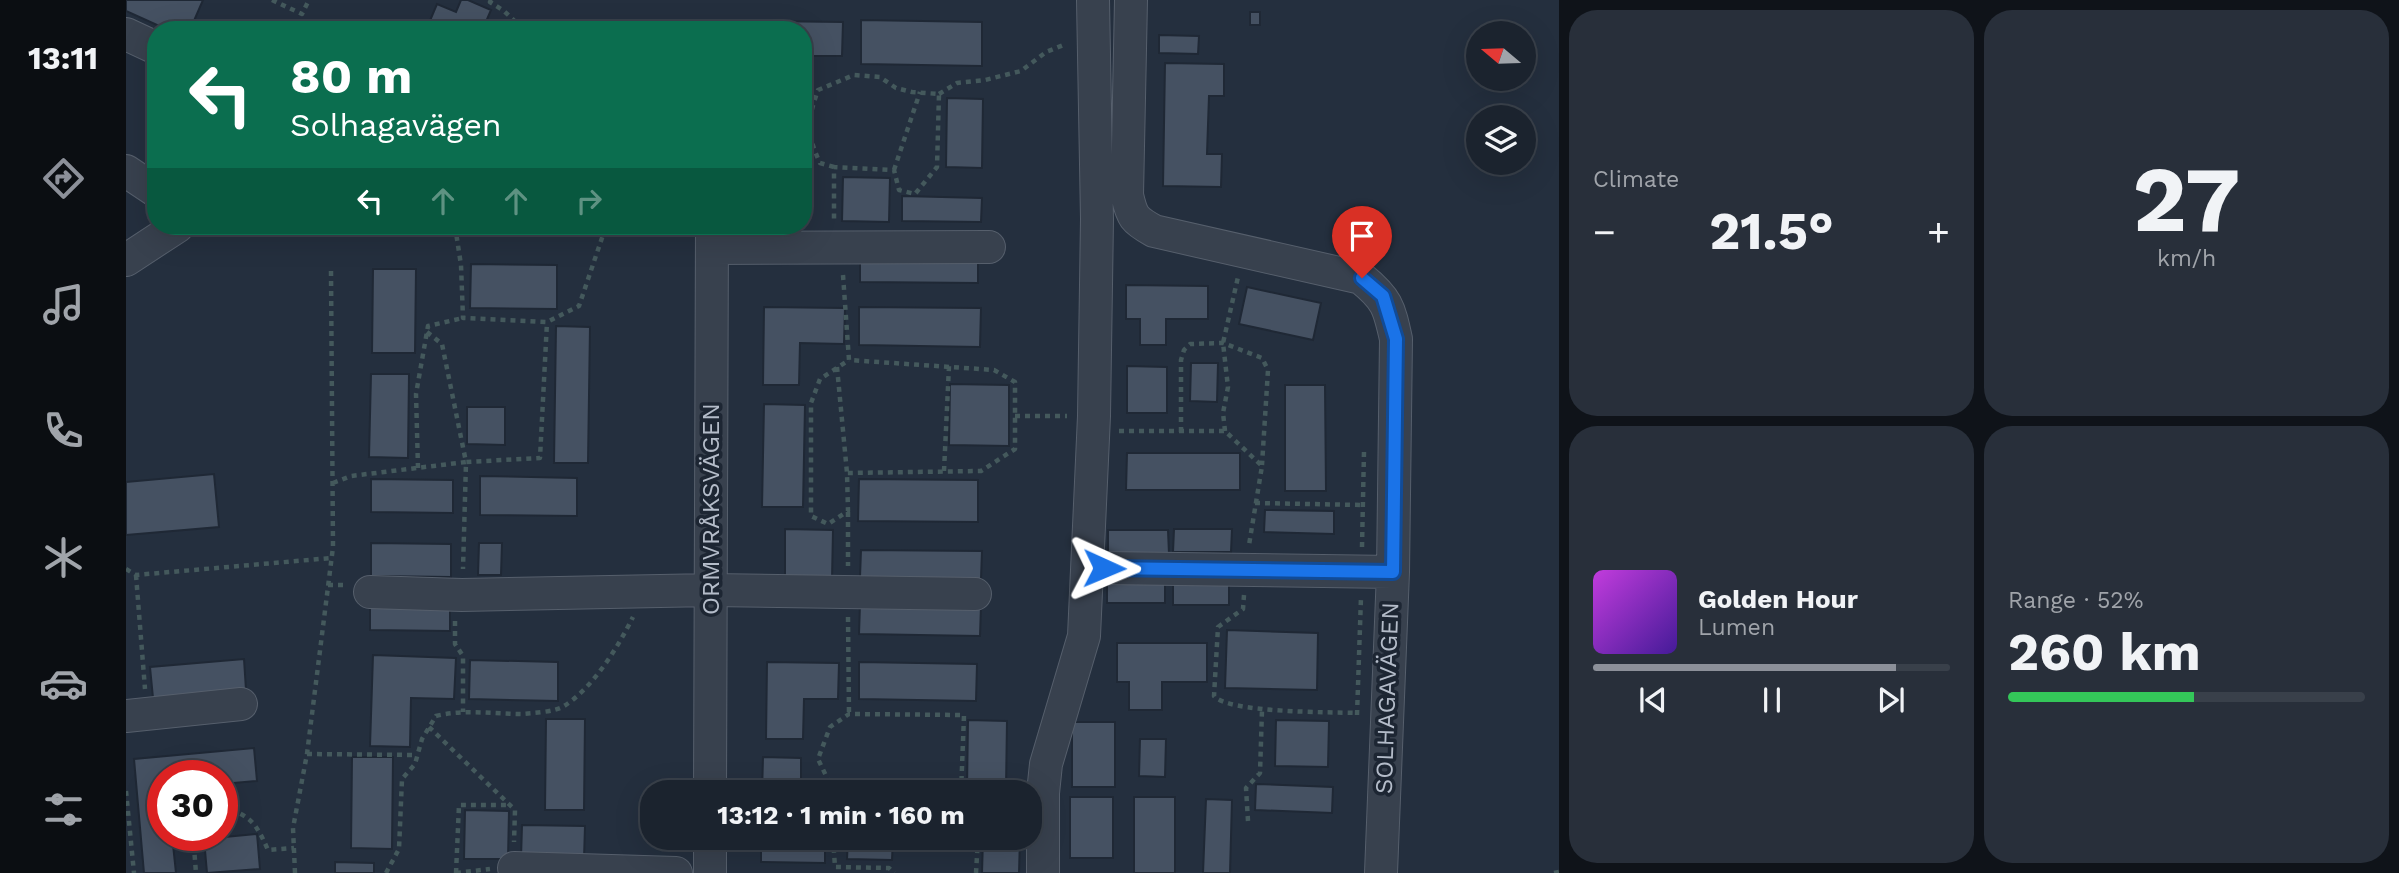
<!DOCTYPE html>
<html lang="en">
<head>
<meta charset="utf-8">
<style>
  body { margin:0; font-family:"Work Sans",sans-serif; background:#282f3a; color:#f1f3f6; height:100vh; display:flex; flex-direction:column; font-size:26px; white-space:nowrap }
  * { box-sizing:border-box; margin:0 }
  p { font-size:23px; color:#a0a4aa }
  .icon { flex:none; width:38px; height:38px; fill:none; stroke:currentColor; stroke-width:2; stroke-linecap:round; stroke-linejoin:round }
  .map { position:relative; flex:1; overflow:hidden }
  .panel { display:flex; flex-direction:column; gap:10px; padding:10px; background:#0f1319; width:840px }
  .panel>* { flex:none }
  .banner { position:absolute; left:21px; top:21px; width:665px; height:214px; border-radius:28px; box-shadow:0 7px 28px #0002,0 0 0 2px #39404a; background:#0b6e4f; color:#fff; overflow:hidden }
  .needle { width:46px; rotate:289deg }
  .buttons { position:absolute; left:1340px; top:21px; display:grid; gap:14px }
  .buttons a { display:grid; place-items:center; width:70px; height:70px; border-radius:50%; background:#1b232e; box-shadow:0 7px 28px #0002,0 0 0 2px #39404a; font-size:35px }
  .speed { position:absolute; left:21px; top:760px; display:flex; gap:14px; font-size:35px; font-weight:700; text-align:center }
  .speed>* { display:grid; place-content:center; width:91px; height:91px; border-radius:50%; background:#1b232e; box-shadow:0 7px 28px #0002,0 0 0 2px #39404a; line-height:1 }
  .speed .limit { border:10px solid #d22; background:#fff; color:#111 }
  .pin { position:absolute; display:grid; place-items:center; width:60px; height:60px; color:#fff; margin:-72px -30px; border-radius:50% 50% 50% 0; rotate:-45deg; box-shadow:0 0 7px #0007 }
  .pin .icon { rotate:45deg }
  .me { position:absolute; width:77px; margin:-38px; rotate:91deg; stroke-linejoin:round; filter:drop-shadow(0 0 5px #0008) }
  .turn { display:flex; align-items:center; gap:24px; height:147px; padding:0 28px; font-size:32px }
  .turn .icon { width:91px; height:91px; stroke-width:2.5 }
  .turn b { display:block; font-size:49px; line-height:60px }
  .lanes { display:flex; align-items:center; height:66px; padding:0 28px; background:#0003; justify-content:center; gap:35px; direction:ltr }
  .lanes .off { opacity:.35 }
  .big { font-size:52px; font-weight:700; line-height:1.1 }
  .panel .card { flex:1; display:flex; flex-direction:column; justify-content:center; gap:10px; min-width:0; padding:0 24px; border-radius:28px; background:#282f3a }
  .panel .dial { align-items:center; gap:0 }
  .dial b { font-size:91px; line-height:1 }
  .song { display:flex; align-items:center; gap:21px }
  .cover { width:84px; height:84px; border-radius:10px; background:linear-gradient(135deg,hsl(290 70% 55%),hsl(260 70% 35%)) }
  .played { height:7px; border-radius:4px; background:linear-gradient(90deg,#8c9099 85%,#39404a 85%) }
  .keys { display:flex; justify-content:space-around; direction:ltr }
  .heat { display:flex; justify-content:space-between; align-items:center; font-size:38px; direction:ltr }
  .charge { height:10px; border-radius:5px; background:linear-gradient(90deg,#34c759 52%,#39404a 0) }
  .panel .tiles { flex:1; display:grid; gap:10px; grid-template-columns:repeat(2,1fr) }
  .trip { position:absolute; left:514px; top:780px; width:402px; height:70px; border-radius:28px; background:#1b232e; box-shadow:0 7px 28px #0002,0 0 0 2px #39404a; font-weight:700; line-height:70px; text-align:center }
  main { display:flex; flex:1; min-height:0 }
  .tab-bar { display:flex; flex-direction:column; width:126px; justify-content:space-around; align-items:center; background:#0b0e12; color:#a0a4aa }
  .tab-bar .icon { width:49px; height:49px }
  .tab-bar .active { color:#8c9099 }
  .tab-bar b { font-size:32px; color:#f1f3f6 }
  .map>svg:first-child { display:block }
  .building { fill:#455162; stroke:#1f2835; stroke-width:2 }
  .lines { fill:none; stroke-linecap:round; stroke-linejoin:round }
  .minor-casing { stroke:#565f6c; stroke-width:34 }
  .path { stroke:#44595c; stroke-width:4.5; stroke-dasharray:5 5; stroke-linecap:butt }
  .minor { stroke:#38414e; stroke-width:32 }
  .route-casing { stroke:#114b97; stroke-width:18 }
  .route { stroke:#1a73e8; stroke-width:12 }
  .labels { text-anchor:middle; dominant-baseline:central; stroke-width:7; stroke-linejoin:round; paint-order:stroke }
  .street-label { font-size:24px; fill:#b4bcc9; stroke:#1d2633 }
</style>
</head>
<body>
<main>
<nav class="tab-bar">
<b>13:11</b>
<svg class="icon active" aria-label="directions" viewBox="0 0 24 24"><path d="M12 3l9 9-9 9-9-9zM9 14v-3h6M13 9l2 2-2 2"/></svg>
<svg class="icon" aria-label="music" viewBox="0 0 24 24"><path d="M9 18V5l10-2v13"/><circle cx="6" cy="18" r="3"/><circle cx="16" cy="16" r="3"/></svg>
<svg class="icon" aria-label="phone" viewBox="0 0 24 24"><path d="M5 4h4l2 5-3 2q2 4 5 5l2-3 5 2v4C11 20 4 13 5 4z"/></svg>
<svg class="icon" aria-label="climate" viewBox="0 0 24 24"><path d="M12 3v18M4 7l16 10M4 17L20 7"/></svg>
<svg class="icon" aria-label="car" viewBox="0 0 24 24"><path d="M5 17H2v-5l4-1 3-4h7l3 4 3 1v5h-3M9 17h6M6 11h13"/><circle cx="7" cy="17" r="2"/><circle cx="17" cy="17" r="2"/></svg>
<svg class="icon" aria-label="filters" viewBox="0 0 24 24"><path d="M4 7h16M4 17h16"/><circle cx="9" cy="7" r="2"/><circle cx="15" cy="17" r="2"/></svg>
</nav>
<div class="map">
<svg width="1433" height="873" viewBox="0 0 1433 873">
  <rect width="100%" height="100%" fill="#242f3e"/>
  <path class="building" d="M0 0H77L64 30H42L0 11Z
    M335 0H342L365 10 359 24 372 30H300L311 4 330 12Z
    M1124 12H1134V25H1124Z
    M735 20 856 22V66L735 64Z
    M638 21 717 22 716 56H677V30H638Z
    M1033 35 1073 36 1072 54 1033 53Z
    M1039 63 1098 64V96H1083L1081 154H1096L1095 187 1037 186Z
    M821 98 857 99 856 168 820 167Z
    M717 177 764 178 763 222 716 221Z
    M776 196 856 198 855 222 776 221Z
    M734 253 852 254V283L734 282Z
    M345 264 431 265V309L344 308Z
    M247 269H290L289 353H246Z
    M1000 285 1082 286V319H1040V345H1014V319H1000Z
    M1121 287 1195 303 1187 340 1113 324Z
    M638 307 719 308 718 344 674 343 673 385H637Z
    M733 307 855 308 854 347 733 345Z
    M430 326 464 327 462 463H428Z
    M1065 363H1092L1091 402 1064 401Z
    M1001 366 1041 367V413H1001Z
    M245 374H283L282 458 243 457Z
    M824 384 883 385V446L823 445Z
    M1159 385H1199L1200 491H1159Z
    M638 404 679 405 677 507H636Z
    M341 407H379V445L341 444Z
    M1001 453H1114V490H1000Z
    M88 474 93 527 0 535V482Z
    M354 476 451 478V516L354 515Z
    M245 479 327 480V513L245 512Z
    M733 479 852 480V522L732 521Z
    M1139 510 1208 511V534L1138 532Z
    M659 529 707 530 706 580 659 579Z
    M1048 529H1106L1105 552H1047Z
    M982 530H1042L1043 554H982Z
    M245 543 325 544V577L245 576Z
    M353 543H376L375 575H352Z
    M735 550 856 551 855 579 734 577Z
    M981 580H1039V603H981Z
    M1047 582H1103V605H1047Z
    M244 599 324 600V631L244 630Z
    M734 604 855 606 854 636 733 634Z
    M1101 630 1192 633 1191 690 1099 688Z
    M991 643H1081V682H1036V710H1003V682H991Z
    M247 655 330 658 328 699 285 698 284 747 244 746Z
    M118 659 120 690 27 698 24 667Z
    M344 660 432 662V701L343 699Z
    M641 662 713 663 712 699H678L677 739H640Z
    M733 662 851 664 850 701 733 699Z
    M420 719H459L458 810H419Z
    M842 720 881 721 880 789 841 788Z
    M1150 720 1203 721 1202 767 1149 766Z
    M946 722H989V787H946Z
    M1014 739H1040L1039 777 1013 776Z
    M128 748 131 781 96 784V775H37V835H46L50 873H18L8 759Z
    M226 757H267L266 849 225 848Z
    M637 757 675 758V793H636Z
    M1130 784 1207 787 1206 813 1129 810Z
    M944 797H987V858H944Z
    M1008 797H1049V873H1008Z
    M1080 799 1106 800 1104 873H1077Z
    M339 810 383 811 382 859H338Z
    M396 825 459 826 458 859 395 858Z
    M131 834 134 869 81 873 78 839Z
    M635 838H699V863L635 862Z
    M722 838H767L766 860 721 859Z
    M857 838H894L893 873H856Z
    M209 862 248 863V873H209Z"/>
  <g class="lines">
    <defs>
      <path id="minor" d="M1005 0 1001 195C1006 217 1008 220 1028 231L1235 278C1261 299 1263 307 1270 339L1267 572 1255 873
        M0 34 30 48
        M0 171 30 191
        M586 248 863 247
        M0 260 52 226
        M978 568 1267 572
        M244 592 336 595 585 590 849 594
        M0 716 115 704
        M584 793 586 226
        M388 868 550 873
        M584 873V838
        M917 873V793L920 764 958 636 968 416 971 219 967 0"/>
    </defs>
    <use href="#minor" class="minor-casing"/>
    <path class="path" d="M146 0 176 14 183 0
      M365 0 364 2 378 11 396 28 395 30
      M813 94 831 83 859 80 895 71 920 52 940 44
      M677 110H685
      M708 167 694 163C680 132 681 122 692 90L728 75 754 77 770 88 786 92 813 94 811 167 789 194 773 190 768 170 708 167V222
      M768 170 794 92
      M329 226 335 265 337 318 421 322 453 306 480 226 560 227
      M717 275 723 360 694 379 685 403V516L702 524 722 511 721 473 855 471 889 449V382L868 370 723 360
      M301 332 316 344 340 462 414 458 421 322
      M711 367 721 473
      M889 416H941
      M993 431H1099L1136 466 1123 545
      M1099 431 1097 413 1102 387 1097 343 1112 277
      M1055 432V360L1058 350 1064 344 1097 343 1136 358 1142 370 1136 465
      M292 468 290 394 302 326 337 318
      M818 471 823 366
      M207 483 225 476 340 462 337 569
      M1129 503 1237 505
      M722 512V566
      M1236 547 1238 451
      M0 569 10 575 205 558
      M10 575 19 689
      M202 585H219
      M1118 595 1117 609 1092 627 1088 696C1102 713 1204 712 1231 713
      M722 617 723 714
      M329 621V644L337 656V712
      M1231 715 1235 597
      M303 727 389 810 388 842
      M181 754 291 755
      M0 791 8 873
      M705 793 704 784 692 759 704 727 723 714 838 715 835 793
      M96 806C125 816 130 823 142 850L168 848
      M1122 821 1120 788 1134 773 1136 710
      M96 825 102 823 109 811
      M67 835 70 873
      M707 838 709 867 763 868 768 873
      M169 873 167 828 181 754 207 547 205 271
      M260 873 273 849 276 779 289 764 296 739 310 716C338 709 367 714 396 714 407 713 429 712 438 706 467 688 492 647 507 617
      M330 873 364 869
      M330 873 333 805H383
      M850 873 852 838
      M1428 873 1433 872"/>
    <use href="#minor" class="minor"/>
  </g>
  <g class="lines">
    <defs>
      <path id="route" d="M978 568 1267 572 1270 339 1257 296 1236 278"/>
    </defs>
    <use href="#route" class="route-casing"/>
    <use href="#route" class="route"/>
  </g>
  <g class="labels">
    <g class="street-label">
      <text transform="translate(585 509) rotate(-90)">ORMVRÅKSVÄGEN</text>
      <text transform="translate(1261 698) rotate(-88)">SOLHAGAVÄGEN</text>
    </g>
  </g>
</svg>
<div class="buttons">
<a><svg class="needle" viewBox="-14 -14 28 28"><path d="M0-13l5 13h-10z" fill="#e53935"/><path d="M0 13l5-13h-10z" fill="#a0a4aa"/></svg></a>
<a><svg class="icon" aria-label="layers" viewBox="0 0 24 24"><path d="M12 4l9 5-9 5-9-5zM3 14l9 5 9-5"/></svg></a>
</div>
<div class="speed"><div class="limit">30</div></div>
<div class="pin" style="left:1236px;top:278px;background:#d93025"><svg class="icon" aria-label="arrive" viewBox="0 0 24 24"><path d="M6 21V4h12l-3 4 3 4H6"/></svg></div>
<svg class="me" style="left:978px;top:568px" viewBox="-20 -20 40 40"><path d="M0-17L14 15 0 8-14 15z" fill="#1a73e8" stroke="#fff" stroke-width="4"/></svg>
<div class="trip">13:12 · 1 min · 160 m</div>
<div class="banner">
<div class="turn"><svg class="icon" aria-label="left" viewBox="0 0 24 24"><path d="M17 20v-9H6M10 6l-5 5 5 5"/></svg><div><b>80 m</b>Solhagavägen</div></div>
<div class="lanes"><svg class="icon" aria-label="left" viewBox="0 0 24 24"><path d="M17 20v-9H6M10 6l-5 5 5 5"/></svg><svg class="icon off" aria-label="ahead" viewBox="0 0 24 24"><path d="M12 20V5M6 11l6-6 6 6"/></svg><svg class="icon off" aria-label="ahead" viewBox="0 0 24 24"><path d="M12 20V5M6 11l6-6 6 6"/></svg><svg class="icon off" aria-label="right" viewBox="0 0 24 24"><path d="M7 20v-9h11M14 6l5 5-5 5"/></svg></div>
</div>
</div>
<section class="panel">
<div class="tiles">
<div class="card"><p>Climate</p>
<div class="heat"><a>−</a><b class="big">21.5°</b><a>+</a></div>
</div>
<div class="card dial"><b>27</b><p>km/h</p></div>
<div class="card">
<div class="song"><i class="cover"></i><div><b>Golden Hour</b><p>Lumen</p></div></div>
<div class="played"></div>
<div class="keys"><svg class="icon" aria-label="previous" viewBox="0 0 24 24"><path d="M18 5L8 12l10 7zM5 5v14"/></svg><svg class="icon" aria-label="pause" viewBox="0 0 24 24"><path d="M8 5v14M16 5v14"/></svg><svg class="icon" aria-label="next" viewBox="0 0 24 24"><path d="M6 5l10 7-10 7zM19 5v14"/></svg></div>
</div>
<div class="card"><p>Range · 52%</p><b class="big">260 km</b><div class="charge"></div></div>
</div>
</section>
</main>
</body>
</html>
